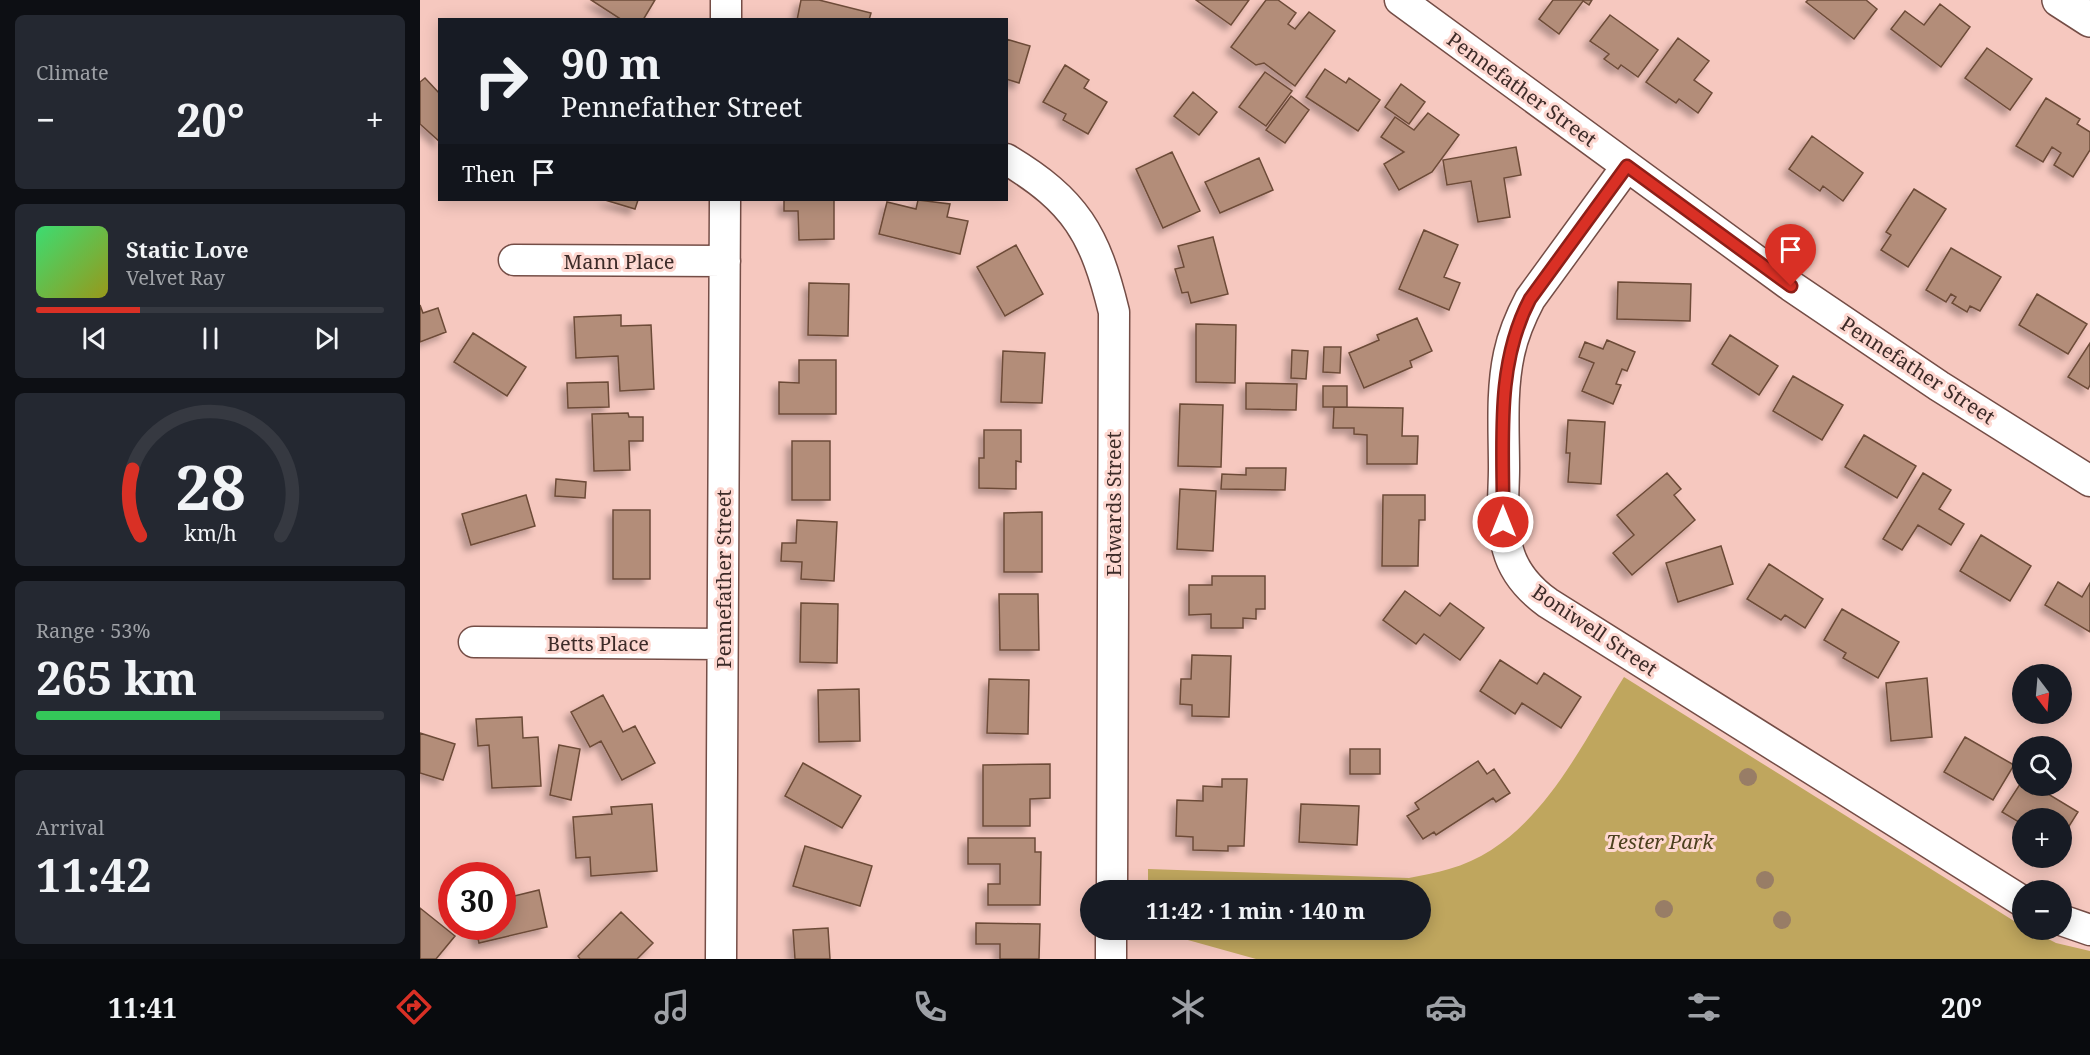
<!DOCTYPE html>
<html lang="en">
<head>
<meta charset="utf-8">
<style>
  body { margin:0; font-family:"Noto Serif",serif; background:#242831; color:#f1f3f6; height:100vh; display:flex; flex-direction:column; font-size:22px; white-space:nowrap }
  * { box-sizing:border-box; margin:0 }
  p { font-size:20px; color:#9ea1a6 }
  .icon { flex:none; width:33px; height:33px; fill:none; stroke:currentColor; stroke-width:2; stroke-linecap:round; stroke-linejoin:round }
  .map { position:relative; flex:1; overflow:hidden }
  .details { display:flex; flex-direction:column; gap:15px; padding:15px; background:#0d0f14; width:420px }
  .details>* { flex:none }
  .top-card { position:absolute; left:18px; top:18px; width:570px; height:183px; border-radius:0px; box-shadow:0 3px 15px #0003; background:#171b24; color:#f1f3f6; overflow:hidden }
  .needle { width:39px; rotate:164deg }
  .tools { position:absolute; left:1592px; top:664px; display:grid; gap:12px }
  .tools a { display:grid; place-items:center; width:60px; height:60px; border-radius:50%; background:#171b24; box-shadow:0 3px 15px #0003; font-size:30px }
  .speed { position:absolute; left:18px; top:862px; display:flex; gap:12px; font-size:30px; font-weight:700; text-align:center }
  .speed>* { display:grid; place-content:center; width:78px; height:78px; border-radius:50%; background:#171b24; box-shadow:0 3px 15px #0003; line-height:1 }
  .speed .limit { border:9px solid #d22; background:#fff; color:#111 }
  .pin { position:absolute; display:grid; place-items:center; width:51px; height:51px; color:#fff; margin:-62px -26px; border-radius:50% 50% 50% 0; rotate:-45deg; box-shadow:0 0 6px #0007 }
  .pin .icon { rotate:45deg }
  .me { position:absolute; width:66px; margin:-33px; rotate:0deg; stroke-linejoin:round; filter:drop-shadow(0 0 4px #0008) }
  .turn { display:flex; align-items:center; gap:21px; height:126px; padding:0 24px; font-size:27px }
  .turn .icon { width:78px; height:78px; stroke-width:2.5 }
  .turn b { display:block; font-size:42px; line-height:51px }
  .then { display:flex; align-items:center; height:57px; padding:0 24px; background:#0003; gap:12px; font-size:22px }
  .big { font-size:45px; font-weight:700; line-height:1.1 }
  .details .card { flex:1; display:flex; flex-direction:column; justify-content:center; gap:9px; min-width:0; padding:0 21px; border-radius:9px; background:#242831 }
  .details .dial { align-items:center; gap:0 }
  .dial svg { height:156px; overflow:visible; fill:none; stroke:#363941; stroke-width:7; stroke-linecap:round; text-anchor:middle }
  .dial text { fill:#f1f3f6; stroke:none }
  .song { display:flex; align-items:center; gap:18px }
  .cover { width:72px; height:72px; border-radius:9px; background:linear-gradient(135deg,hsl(140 70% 55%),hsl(60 70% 35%)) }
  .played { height:6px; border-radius:3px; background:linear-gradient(90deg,#d93025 30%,#363941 30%) }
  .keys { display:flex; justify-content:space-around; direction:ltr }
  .heat { display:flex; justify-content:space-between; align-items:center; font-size:33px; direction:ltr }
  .charge { height:9px; border-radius:4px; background:linear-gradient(90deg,#34c759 53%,#363941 0) }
  .trip { position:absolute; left:660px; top:880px; width:351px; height:60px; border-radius:30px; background:#171b24; box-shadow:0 3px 15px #0003; font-weight:700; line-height:60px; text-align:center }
  .dock { display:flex; height:96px; justify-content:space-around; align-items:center; background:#090b0e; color:#9ea1a6 }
  .dock .icon { width:42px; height:42px }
  .dock .active { color:#d93025 }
  .dock b { font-size:27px; color:#f1f3f6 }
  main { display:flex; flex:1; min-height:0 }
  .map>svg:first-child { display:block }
  .green { fill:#bfa65e }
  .building { fill:#b38d79; stroke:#6d4b38; stroke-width:1.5; filter:url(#shadow) }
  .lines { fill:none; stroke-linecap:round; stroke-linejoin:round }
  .street-casing { stroke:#744d46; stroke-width:33 }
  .secondary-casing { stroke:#744d46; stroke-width:36 }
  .street { stroke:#fff; stroke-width:30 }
  .secondary { stroke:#fff; stroke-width:33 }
  .tree { fill:#987d66 }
  .route-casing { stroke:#8d1f18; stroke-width:15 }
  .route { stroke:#d93025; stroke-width:10 }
  .labels { text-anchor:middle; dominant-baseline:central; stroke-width:6; stroke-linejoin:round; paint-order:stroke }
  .street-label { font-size:20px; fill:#3d2b28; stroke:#fdd7d0 }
  .park-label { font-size:20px; font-style:italic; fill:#4c401e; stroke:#fdd7d0 }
</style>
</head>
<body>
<main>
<section class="details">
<div class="card"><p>Climate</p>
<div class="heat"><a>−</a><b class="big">20°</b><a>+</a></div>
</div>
<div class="card">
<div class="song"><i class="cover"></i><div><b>Static Love</b><p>Velvet Ray</p></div></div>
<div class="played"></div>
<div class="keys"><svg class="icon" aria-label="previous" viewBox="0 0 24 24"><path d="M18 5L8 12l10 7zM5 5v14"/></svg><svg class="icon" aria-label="pause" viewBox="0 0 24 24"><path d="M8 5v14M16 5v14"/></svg><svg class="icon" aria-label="next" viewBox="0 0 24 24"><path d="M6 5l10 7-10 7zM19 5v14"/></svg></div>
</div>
<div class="card dial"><svg viewBox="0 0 100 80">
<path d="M14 69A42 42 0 1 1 86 69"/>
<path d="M14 69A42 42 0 0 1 10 35" stroke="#d93025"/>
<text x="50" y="56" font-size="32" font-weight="700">28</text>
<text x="50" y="72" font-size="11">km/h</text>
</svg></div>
<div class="card"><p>Range · 53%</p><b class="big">265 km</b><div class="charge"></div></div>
<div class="card"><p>Arrival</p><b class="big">11:42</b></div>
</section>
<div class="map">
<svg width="1670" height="959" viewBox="0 0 1670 959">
  <defs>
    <filter id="shadow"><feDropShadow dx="-5.5" dy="5.5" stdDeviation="3" flood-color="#0004"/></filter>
  </defs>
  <rect width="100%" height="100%" fill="#f6c8bf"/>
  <path class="green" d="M1204 677 1602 926V930H1611L1636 943 1670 951V959H836L732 930H1000V891H728V869L989 878C1002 875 1016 873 1029 869 1117 844 1159 748 1204 677Z"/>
  <path class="building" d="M171 0H235L223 20H202Z
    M381 0H399L451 13 449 20H377Z
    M776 0H829L811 25Z
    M846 0H858L876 13 868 24 875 29 889 12 915 31 875 86 844 63 836 65 811 47Z
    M1133 0H1172L1169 5 1163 1 1139 34 1119 19Z
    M1388 0H1446L1457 9 1434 39 1386 2Z
    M1520 4 1550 27 1521 67 1471 29 1485 11 1504 25Z
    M1190 15 1238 50 1218 77 1201 65 1198 69 1184 59 1189 54 1170 41Z
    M1258 38 1289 61 1274 80 1292 93 1278 113 1259 99 1256 103 1226 82Z
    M586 39 610 46 599 83 586 79Z
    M1567 48 1612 79 1590 110 1545 78Z
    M645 65 669 80 664 88 687 102 668 134 643 120 646 114 623 102Z
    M905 69 926 83 929 78 960 100 938 131 886 97Z
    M845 72 872 91 846 126 819 107Z
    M5 78 20 94V142L0 124V82Z
    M981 84 1005 102 989 124 965 107Z
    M773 92 797 112 779 135 754 116Z
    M871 96 889 110 865 143 846 130Z
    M1626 98 1660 119 1657 124 1670 132V150L1653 177 1634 165 1641 153 1632 147 1623 162 1596 146Z
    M1008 113 1039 135 1012 172 979 190 964 164 984 152 961 137 975 117 994 130Z
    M1392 136 1443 173 1423 201 1403 186 1400 191 1369 169Z
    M1096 147 1101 175 1084 178 1090 217 1058 222 1051 181 1027 185 1023 160Z
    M752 152 780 211 743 228 716 169Z
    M839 158 853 190 800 213 785 182Z
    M1494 189 1526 209 1488 267 1461 250 1471 235 1466 232Z
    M185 200H218L215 209Z
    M364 200H414V239L379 240 378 211H364Z
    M498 200 530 204 527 217 548 221 540 254 459 234 467 202 496 209Z
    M1004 230 1038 245 1024 277 1040 283 1029 310 979 289Z
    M793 237 808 294 771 303 768 292 762 293 755 269 764 267 758 246Z
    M596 245 623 294 585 316 557 267Z
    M1531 248 1581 277 1560 311 1550 306 1547 312 1532 303 1536 297 1531 294 1526 302 1506 290Z
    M1198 282 1271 284 1270 321 1197 319Z
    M389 283 429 284 428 336 388 335Z
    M1617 294 1667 324 1648 354 1599 325Z
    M0 305 3 313 18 308 26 332 0 342Z
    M201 315V326L231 325 234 389 200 391 198 356 156 358 154 317Z
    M997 318 1012 351 990 361 992 367 944 388 929 353 959 340 957 335Z
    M776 324 816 325 815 383 776 382Z
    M53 333 106 367 87 396 34 362Z
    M1310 335 1358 366 1339 395 1292 364Z
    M1187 340 1215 352 1207 371 1202 369 1196 384 1201 385 1193 404 1162 391 1174 363 1159 357 1165 342 1183 349Z
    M1670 343V385L1668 389 1648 377Z
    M904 347H921L920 373 903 372Z
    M872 350 888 351 886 379 871 378Z
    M583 351 625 353 622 403 581 402Z
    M379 360H416V414H359V382L379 383Z
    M1373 376 1423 405 1402 440 1353 411Z
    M188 382 189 407 148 408 147 383Z
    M826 383 877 384 876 410 826 409Z
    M903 386H927V407H903Z
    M760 404 803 405 801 467 758 466Z
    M914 407 983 408 982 436H998L997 464H947V435L934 434V428H913Z
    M208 413 209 417H223V441H209L210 470 174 471 172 414Z
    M1148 420 1185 422 1181 484 1148 482 1150 453H1146Z
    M564 430H601V462L596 461V489L559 488V458H564Z
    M1444 435 1496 466 1477 498 1425 467Z
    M372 441H410V500H372Z
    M826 468H866L865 490 801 489 802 474 826 475Z
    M1247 473 1261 489 1254 495 1275 520 1212 575 1193 553 1214 535 1197 515Z
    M1503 473 1531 490 1519 509 1544 524 1531 545 1498 525 1482 550 1463 539Z
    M136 479 166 482 165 498 135 496Z
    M760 489 796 491 793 551 757 549Z
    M106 495 115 526 51 545 42 514Z
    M963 495H1005V520H999L998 566H962Z
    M193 510H230V579H193Z
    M622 512V572H584V513Z
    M377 520 417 522 414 581 381 579 382 562 361 561 362 543H376Z
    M1561 535 1611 566 1590 601 1540 571Z
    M1301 546 1313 584 1258 602 1246 563Z
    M1349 564 1403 599 1385 628 1365 615 1361 620 1327 599Z
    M792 576H845V609H836V619L823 618V628H791V614L769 615V585H792Z
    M1638 582 1662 597 1670 583V632L1625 605Z
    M985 591 1020 616 1030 603 1064 628 1040 660 1004 634 996 644 963 620Z
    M579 594H618L619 650H580Z
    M381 603 418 604 417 663 380 662Z
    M1422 609 1479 642 1458 678 1423 658 1426 653 1404 640Z
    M772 655 811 656 809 717 772 716V705L760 704 761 679H771Z
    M1080 660 1117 684 1124 673 1161 697 1141 728 1102 703 1095 714 1060 691Z
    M1507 678 1512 737 1471 741 1466 683Z
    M569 679 609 680 608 734 567 733Z
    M439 689 440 741 399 742 398 690Z
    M183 695 203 732 215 726 235 763 202 780 181 741 170 747 151 712Z
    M102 717 103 738 118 737 121 786 72 788 69 745 58 746 56 719Z
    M0 733 35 744 23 780 0 773Z
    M1545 737 1594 765 1573 800 1524 772Z
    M139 745 160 749 151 800 130 795Z
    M930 749H960V774H930Z
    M1058 761 1067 774 1074 769 1090 793 1076 802 1073 798 1016 835 1014 832 1003 839 987 816 999 809 995 803Z
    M383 763 441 796 422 828 365 796Z
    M630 764V798L610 799V826H563V765Z
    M802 779H827L824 846H808V851L773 850V837L756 836 757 800 783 801V786L802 787Z
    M1602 781V786H1615L1658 812 1641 839V819H1602V824L1582 812Z
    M232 804 237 871 171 876 170 857 156 858 153 817 192 814 191 807Z
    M881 804 939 806 937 845 879 842Z
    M548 838H615V852H621L620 905H568V884H580V864H548Z
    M385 846 452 866 440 906 373 886Z
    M67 865 69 876H43L42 870Z
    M119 890 127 927 59 943 55 927H82V899Z
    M0 908 35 936 16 959H0Z
    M201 912 233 943 217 959H160L158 956Z
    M556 923 620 924 619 959H580V944H556Z
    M408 928 410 959H375L373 930Z"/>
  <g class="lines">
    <defs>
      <path id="street" d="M980 0 1371 286 1519 386 1670 481
        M306 20V0
        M586 159C656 201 675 234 694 312L692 891
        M1207 166 1110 299C1101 316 1093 335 1089 354 1081 391 1084 431 1084 468 1084 494 1080 524 1088 550 1094 572 1110 590 1128 603L1602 901
        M94 260 305 261
        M54 642 302 644
        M1641 920 1670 930
        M301 959 305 200
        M691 959V930"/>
      <path id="secondary" d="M1639 0 1670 20"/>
    </defs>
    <use href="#street" class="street-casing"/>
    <use href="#secondary" class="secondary-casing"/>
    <use href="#street" class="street"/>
    <use href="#secondary" class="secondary"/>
  </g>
  <g class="tree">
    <circle cx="1328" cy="777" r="9"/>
    <circle cx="1345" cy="880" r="9"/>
    <circle cx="1244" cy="909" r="9"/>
    <circle cx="1362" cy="920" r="9"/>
  </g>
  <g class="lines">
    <defs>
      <path id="route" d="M1083 522C1084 447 1074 367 1110 299L1207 166 1371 286"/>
    </defs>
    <use href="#route" class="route-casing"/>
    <use href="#route" class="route"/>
  </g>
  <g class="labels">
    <g class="street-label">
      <text transform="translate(1102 89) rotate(36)">Pennefather Street</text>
      <text x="199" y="261">Mann Place</text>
      <text transform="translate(1498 370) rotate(33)">Pennefather Street</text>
      <text transform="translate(693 504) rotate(-90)">Edwards Street</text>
      <text transform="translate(303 579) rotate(-90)">Pennefather Street</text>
      <text transform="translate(1175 630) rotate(34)">Boniwell Street</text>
      <text x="178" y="643">Betts Place</text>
    </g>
    <g class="park-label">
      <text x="1240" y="841">Tester Park</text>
    </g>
  </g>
</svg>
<div class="tools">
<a><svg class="needle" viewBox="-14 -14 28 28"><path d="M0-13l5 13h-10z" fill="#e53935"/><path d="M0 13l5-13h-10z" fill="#9ea1a6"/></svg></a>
<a><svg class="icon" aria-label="search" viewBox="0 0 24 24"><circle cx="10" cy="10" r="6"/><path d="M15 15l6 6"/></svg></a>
<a>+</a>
<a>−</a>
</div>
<div class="speed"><div class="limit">30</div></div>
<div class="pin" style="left:1371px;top:286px;background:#d93025"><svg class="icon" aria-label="arrive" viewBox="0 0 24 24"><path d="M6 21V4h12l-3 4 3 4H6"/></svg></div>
<svg class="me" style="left:1083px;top:522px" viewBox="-20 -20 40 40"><circle r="17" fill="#d93025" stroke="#fff" stroke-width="3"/><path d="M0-11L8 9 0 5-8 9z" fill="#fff"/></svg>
<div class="trip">11:42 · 1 min · 140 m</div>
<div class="top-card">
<div class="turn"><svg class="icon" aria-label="right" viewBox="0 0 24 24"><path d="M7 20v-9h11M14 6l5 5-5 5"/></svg><div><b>90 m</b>Pennefather Street</div></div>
<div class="then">Then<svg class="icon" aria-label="arrive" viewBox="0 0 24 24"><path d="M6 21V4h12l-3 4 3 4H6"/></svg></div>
</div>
</div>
</main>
<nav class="dock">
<b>11:41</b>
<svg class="icon active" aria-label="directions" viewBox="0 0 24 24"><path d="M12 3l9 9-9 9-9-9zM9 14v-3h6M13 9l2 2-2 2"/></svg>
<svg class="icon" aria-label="music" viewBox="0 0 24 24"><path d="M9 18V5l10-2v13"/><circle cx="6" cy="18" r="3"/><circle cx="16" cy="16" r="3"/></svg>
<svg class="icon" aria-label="phone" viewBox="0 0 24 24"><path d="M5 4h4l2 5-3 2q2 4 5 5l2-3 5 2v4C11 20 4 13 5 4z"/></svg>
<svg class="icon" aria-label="climate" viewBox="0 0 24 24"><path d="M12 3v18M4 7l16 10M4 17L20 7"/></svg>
<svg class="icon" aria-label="car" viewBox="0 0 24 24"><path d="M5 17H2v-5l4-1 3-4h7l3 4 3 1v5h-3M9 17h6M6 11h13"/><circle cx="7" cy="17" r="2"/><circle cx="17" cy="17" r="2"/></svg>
<svg class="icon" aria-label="filters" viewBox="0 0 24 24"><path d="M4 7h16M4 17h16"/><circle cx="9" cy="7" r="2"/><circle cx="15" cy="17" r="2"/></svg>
<b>20°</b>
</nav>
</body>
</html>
